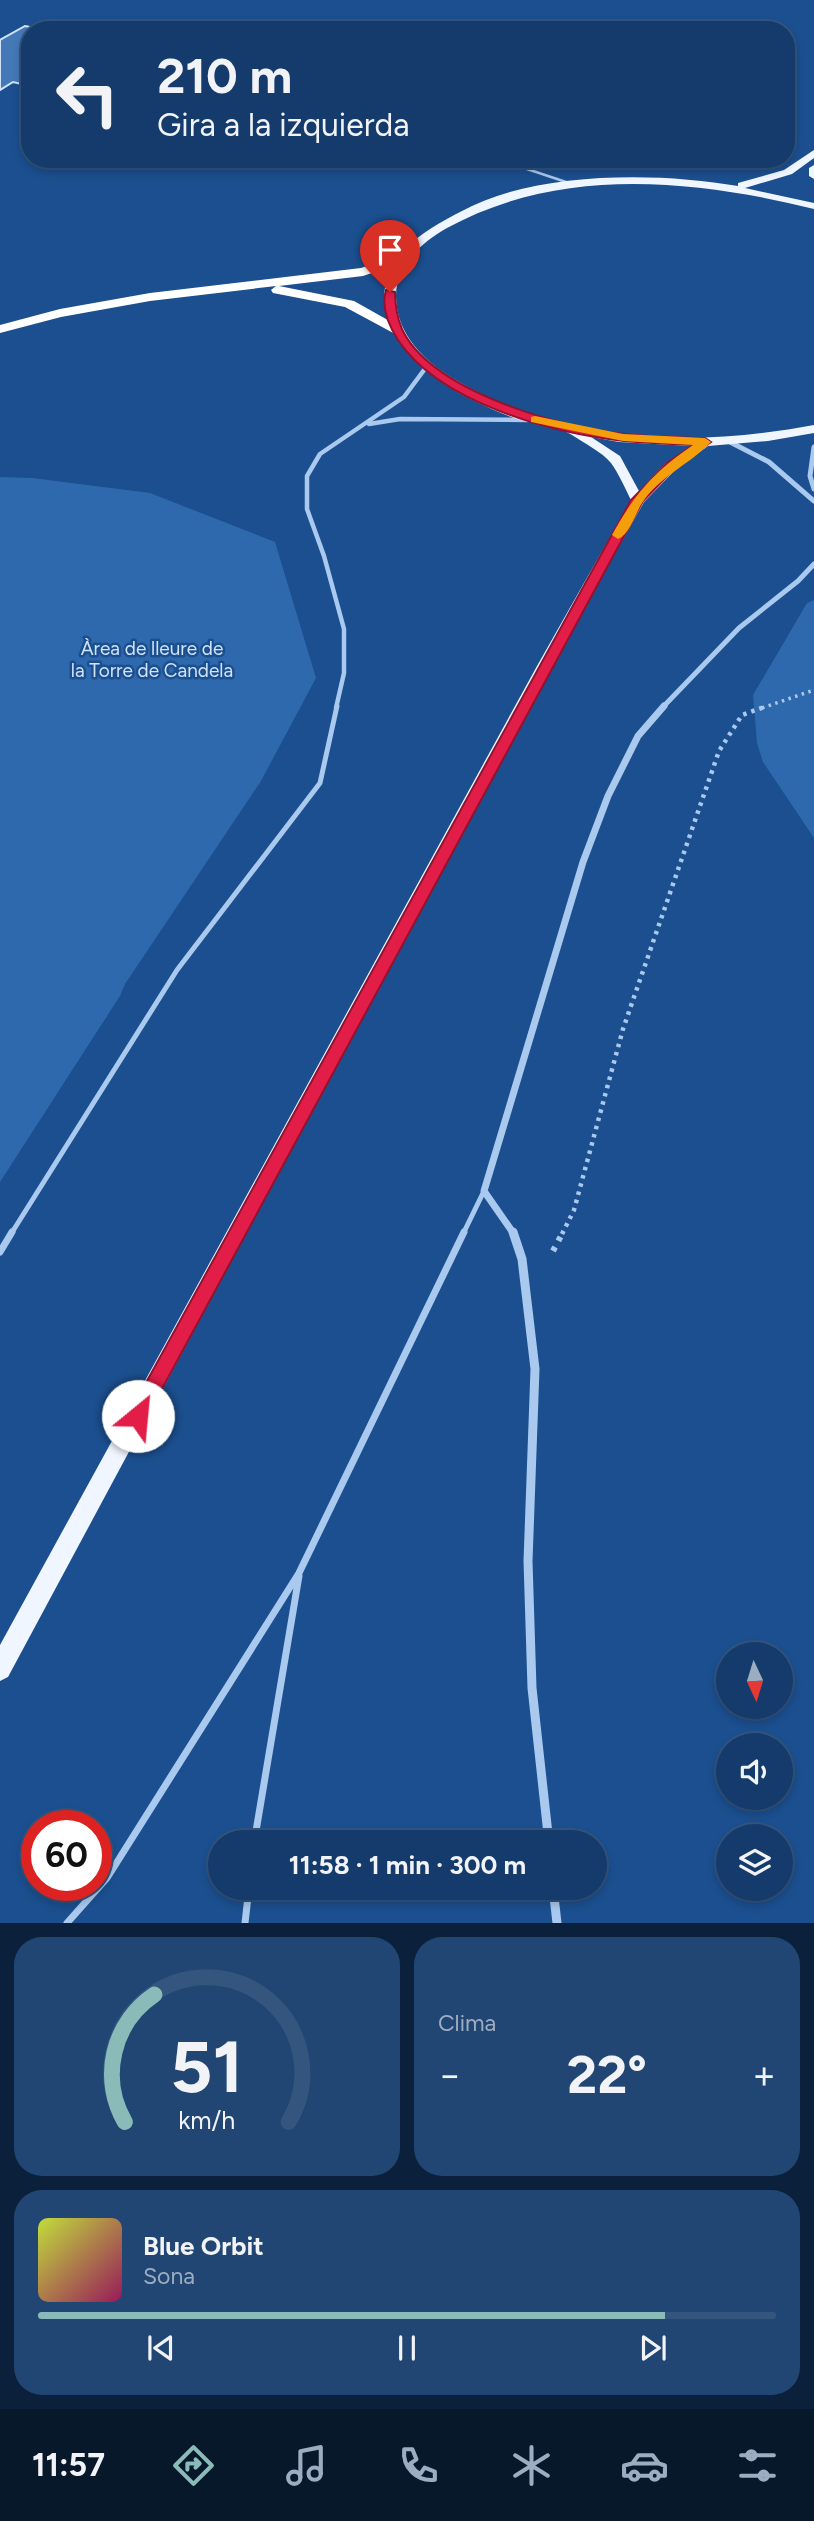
<!DOCTYPE html>
<html lang="es">
<head>
<meta charset="utf-8">
<style>
  body { margin:0; font-family:Figtree,sans-serif; background:#214673; color:#f1f3f6; height:100vh; display:flex; flex-direction:column; font-size:26px; white-space:nowrap }
  * { box-sizing:border-box; margin:0 }
  p { font-size:23px; color:#9dadc1 }
  .icon { flex:none; width:38px; height:38px; fill:none; stroke:currentColor; stroke-width:2; stroke-linecap:round; stroke-linejoin:round }
  .map { position:relative; height:1923px; overflow:hidden }
  .details { display:flex; flex-direction:column; gap:14px; padding:14px; background:#0b203b; flex:1 }
  .details>* { flex:none }
  .guide { position:absolute; left:21px; top:21px; width:774px; height:147px; border-radius:28px; box-shadow:0 4px 10px #0003,0 0 0 2px #33557e; background:#143b6b; color:#f1f3f6; overflow:hidden }
  .needle { width:46px; rotate:176deg }
  .controls { position:absolute; left:716px; top:1642px; display:grid; gap:14px }
  .controls a { display:grid; place-items:center; width:77px; height:77px; border-radius:50%; background:#143b6b; box-shadow:0 4px 10px #0003,0 0 0 2px #33557e; font-size:35px }
  .speed { position:absolute; left:21px; top:1810px; display:flex; gap:14px; font-size:35px; font-weight:700; text-align:center }
  .speed>* { display:grid; place-content:center; width:91px; height:91px; border-radius:50%; background:#143b6b; box-shadow:0 4px 10px #0003,0 0 0 2px #33557e; line-height:1 }
  .speed .limit { border:10px solid #d22; background:#fff; color:#111 }
  .pin { position:absolute; display:grid; place-items:center; width:60px; height:60px; color:#fff; margin:-72px -30px; border-radius:50% 50% 50% 0; rotate:-45deg; box-shadow:0 0 7px #0007 }
  .pin .icon { rotate:45deg }
  .me { position:absolute; width:77px; margin:-38px; rotate:28deg; stroke-linejoin:round; filter:drop-shadow(0 0 5px #0008) }
  .turn { display:flex; align-items:center; gap:24px; height:147px; padding:0 21px; font-size:32px }
  .turn .icon { width:91px; height:91px; stroke-width:2.5 }
  .turn b { display:block; font-size:49px; line-height:60px }
  .big { font-size:52px; font-weight:700; line-height:1.1 }
  .details .card { flex:1; display:flex; flex-direction:column; justify-content:center; gap:10px; min-width:0; padding:0 24px; border-radius:28px; background:#214673 }
  .details .dial { align-items:center; gap:0 }
  .dial svg { height:182px; overflow:visible; fill:none; stroke:#33557e; stroke-width:7; stroke-linecap:round; text-anchor:middle }
  .dial text { fill:#f1f3f6; stroke:none }
  .song { display:flex; align-items:center; gap:21px }
  .cover { width:84px; height:84px; border-radius:10px; background:linear-gradient(135deg,hsl(70 70% 55%),hsl(330 70% 35%)) }
  .played { height:7px; border-radius:4px; background:linear-gradient(90deg,#8bbbb9 85%,#33557e 85%) }
  .keys { display:flex; justify-content:space-around; direction:ltr }
  .heat { display:flex; justify-content:space-between; align-items:center; font-size:38px; direction:ltr }
  .details .tiles { flex:1; display:grid; gap:14px; grid-template-columns:1fr 1fr }
  .card:last-child { grid-column:span 2 }
  .trip { position:absolute; left:208px; top:1830px; width:399px; height:70px; border-radius:35px; background:#143b6b; box-shadow:0 4px 10px #0003,0 0 0 2px #33557e; font-weight:700; line-height:70px; text-align:center }
  .tabs { display:flex; height:112px; justify-content:space-around; align-items:center; background:#08182b; color:#9dadc1 }
  .tabs .icon { width:49px; height:49px }
  .tabs .current { color:#8bbbb9 }
  .tabs b { font-size:32px; color:#f1f3f6 }
  .map>svg:first-child { display:block }
  .green { fill:#2e69ad }
  .building { fill:#4478b7; stroke:#cfe3fa; stroke-width:2 }
  .lines { fill:none; stroke-linecap:round; stroke-linejoin:round }
  .path-far2 { stroke:#a9c9ee; stroke-width:3.5; stroke-dasharray:2.5 4.5; stroke-linecap:butt }
  .path-far1 { stroke:#a9c9ee; stroke-width:4.5; stroke-dasharray:3.5 5; stroke-linecap:butt }
  .path { stroke:#a9c9ee; stroke-width:6; stroke-dasharray:4.5 7; stroke-linecap:butt }
  .lane-far3 { stroke:#a9c9ee; stroke-width:2.5 }
  .lane-far2 { stroke:#a9c9ee; stroke-width:4.5 }
  .lane-far1 { stroke:#a9c9ee; stroke-width:5 }
  .lane { stroke:#a9c9ee; stroke-width:7 }
  .street-far2 { stroke:#a9c9ee; stroke-width:5 }
  .street-far1 { stroke:#a9c9ee; stroke-width:7 }
  .street { stroke:#a9c9ee; stroke-width:9 }
  .primary { fill:#f0f6ff; fill-rule:evenodd }
  .highway { fill:#fff; fill-rule:evenodd }
  .route { fill:#e11d48; stroke:#92132f; stroke-width:2 }
  .slow { fill:#f59e0b }
  .labels { text-anchor:middle; dominant-baseline:central; stroke-width:5; stroke-linejoin:round; paint-order:stroke }
  .park-label { font-size:19px; fill:#cfe3fa; stroke:#1b4f8f }
</style>
</head>
<body>
<div class="map">
<svg width="814" height="1923" viewBox="0 0 814 1923">
  <rect width="100%" height="100%" fill="#1b4f8f"/>
  <path class="green" d="M0 477 32 478 150 493 275 542 316 678 261 781 125 984 120 996 0 1182Z
    M814 600V838L763 762 757 743 753 695 807 603Z"/>
  <path class="building" d="M25 26 44 30H30V86L13 82 0 90V40Z"/>
  <g class="lines">
    <path class="path-far2" d="M762 708 814 690"/>
    <path class="path-far1" d="M562 1234 574 1210 623 1029 719 751 742 715 767 706"/>
    <path class="path" d="M553 1251 563 1232"/>
    <path class="lane-far3" d="M497 159 572 184"/>
    <path class="lane-far2" d="M369 424 400 419 527 420
      M336 708 344 673V629L324 556 307 509V476L320 454 404 397 427 366"/>
    <path class="lane-far1" d="M11 1234 177 970 320 783 337 706
      M463 1234 484 1191"/>
    <path class="lane" d="M0 1252 12 1232
      M254 1843 299 1576
      M67 1923 107 1878 299 1573 464 1232
      M245 1923 249 1888"/>
    <path class="street-far2" d="M728 441 769 462 814 501
      M814 447 810 476 814 489
      M662 708 739 628 798 581 814 564"/>
    <path class="street-far1" d="M514 1234 484 1191 583 862 608 796 638 736 664 706"/>
    <path class="street" d="M513 1232 522 1259 535 1369 528 1561 532 1688 549 1843
      M553 1888 557 1923"/>
    <path class="primary" d="M814 150V158L792 174 745 188 814 203V209C693 179 560 166 447 228 422 242 396 265 396 296 396 334 424 361 454 379 563 444 692 448 814 425V433L768 441 708 446 676 469 644 502 551 666 8 1677 0 1681V1645L537 666 631 500C625 488 619 474 611 463 602 452 584 443 572 435 559 426 534 424 517 419 502 414 487 407 473 400 417 373 349 312 405 250 421 232 441 222 462 211 535 171 657 172 738 186V183L784 170ZM591 437 619 442 691 446 666 463 639 491 620 456Z
      M814 165V179L809 176V168Z"/>
    <path class="highway" d="M405 253 412 257 410 260 363 276 279 286 354 301 402 328 404 331 397 335 345 307 273 293 271 290 276 286 150 301 61 317 0 333V325L60 309 150 293 361 268Z"/>
  </g>
  <path class="route" d="M386 290 395 292C395 305 397 317 402 329 431 391 561 428 624 434 651 437 678 437 705 438L711 442 675 468 643 501 144 1422 138 1424 131 1422 128 1416 131 1410 631 500 667 463 693 445C670 444 647 443 624 441 552 433 440 403 398 340 389 326 381 307 386 290Z"/>
  <path class="slow" d="M535 416 623 434 705 438 711 442C690 464 659 477 642 503 635 514 630 534 618 539L612 535C635 493 654 472 693 445L623 441 531 422V417Z"/>
  <g class="labels">
    <g class="park-label">
      <text x="152" y="648">Àrea de lleure de<tspan x="152" dy="22">la Torre de Candela</tspan></text>
    </g>
  </g>
</svg>
<div class="controls">
<a><svg class="needle" viewBox="-14 -14 28 28"><path d="M0-13l5 13h-10z" fill="#e53935"/><path d="M0 13l5-13h-10z" fill="#9dadc1"/></svg></a>
<a><svg class="icon" aria-label="sound" viewBox="0 0 24 24"><path d="M4 9h4l5-4v14l-5-4H4zM17 9q2 3 0 6"/></svg></a>
<a><svg class="icon" aria-label="layers" viewBox="0 0 24 24"><path d="M12 4l9 5-9 5-9-5zM3 14l9 5 9-5"/></svg></a>
</div>
<div class="speed"><div class="limit">60</div></div>
<div class="pin" style="left:390px;top:292px;background:#d93025"><svg class="icon" aria-label="arrive" viewBox="0 0 24 24"><path d="M6 21V4h12l-3 4 3 4H6"/></svg></div>
<svg class="me" style="left:138px;top:1416px" viewBox="-20 -20 40 40"><circle r="19" fill="#fff"/><path d="M0-13L10 11 0 6-10 11z" fill="#e11d48"/></svg>
<div class="trip">11:58 · 1 min · 300 m</div>
<div class="guide">
<div class="turn"><svg class="icon" aria-label="left" viewBox="0 0 24 24"><path d="M17 20v-9H6M10 6l-5 5 5 5"/></svg><div><b>210 m</b>Gira a la izquierda</div></div>
</div>
</div>
<section class="details">
<div class="tiles">
<div class="card dial"><svg viewBox="0 0 100 80">
<path d="M14 69A42 42 0 1 1 86 69"/>
<path d="M14 69A42 42 0 0 1 27 13" stroke="#8bbbb9"/>
<text x="50" y="56" font-size="32" font-weight="700">51</text>
<text x="50" y="72" font-size="11">km/h</text>
</svg></div>
<div class="card"><p>Clima</p>
<div class="heat"><a>−</a><b class="big">22°</b><a>+</a></div>
</div>
<div class="card">
<div class="song"><i class="cover"></i><div><b>Blue Orbit</b><p>Sona</p></div></div>
<div class="played"></div>
<div class="keys"><svg class="icon" aria-label="previous" viewBox="0 0 24 24"><path d="M18 5L8 12l10 7zM5 5v14"/></svg><svg class="icon" aria-label="pause" viewBox="0 0 24 24"><path d="M8 5v14M16 5v14"/></svg><svg class="icon" aria-label="next" viewBox="0 0 24 24"><path d="M6 5l10 7-10 7zM19 5v14"/></svg></div>
</div>
</div>
</section>
<nav class="tabs">
<b>11:57</b>
<svg class="icon current" aria-label="directions" viewBox="0 0 24 24"><path d="M12 3l9 9-9 9-9-9zM9 14v-3h6M13 9l2 2-2 2"/></svg>
<svg class="icon" aria-label="music" viewBox="0 0 24 24"><path d="M9 18V5l10-2v13"/><circle cx="6" cy="18" r="3"/><circle cx="16" cy="16" r="3"/></svg>
<svg class="icon" aria-label="phone" viewBox="0 0 24 24"><path d="M5 4h4l2 5-3 2q2 4 5 5l2-3 5 2v4C11 20 4 13 5 4z"/></svg>
<svg class="icon" aria-label="climate" viewBox="0 0 24 24"><path d="M12 3v18M4 7l16 10M4 17L20 7"/></svg>
<svg class="icon" aria-label="car" viewBox="0 0 24 24"><path d="M5 17H2v-5l4-1 3-4h7l3 4 3 1v5h-3M9 17h6M6 11h13"/><circle cx="7" cy="17" r="2"/><circle cx="17" cy="17" r="2"/></svg>
<svg class="icon" aria-label="filters" viewBox="0 0 24 24"><path d="M4 7h16M4 17h16"/><circle cx="9" cy="7" r="2"/><circle cx="15" cy="17" r="2"/></svg>
</nav>
</body>
</html>
